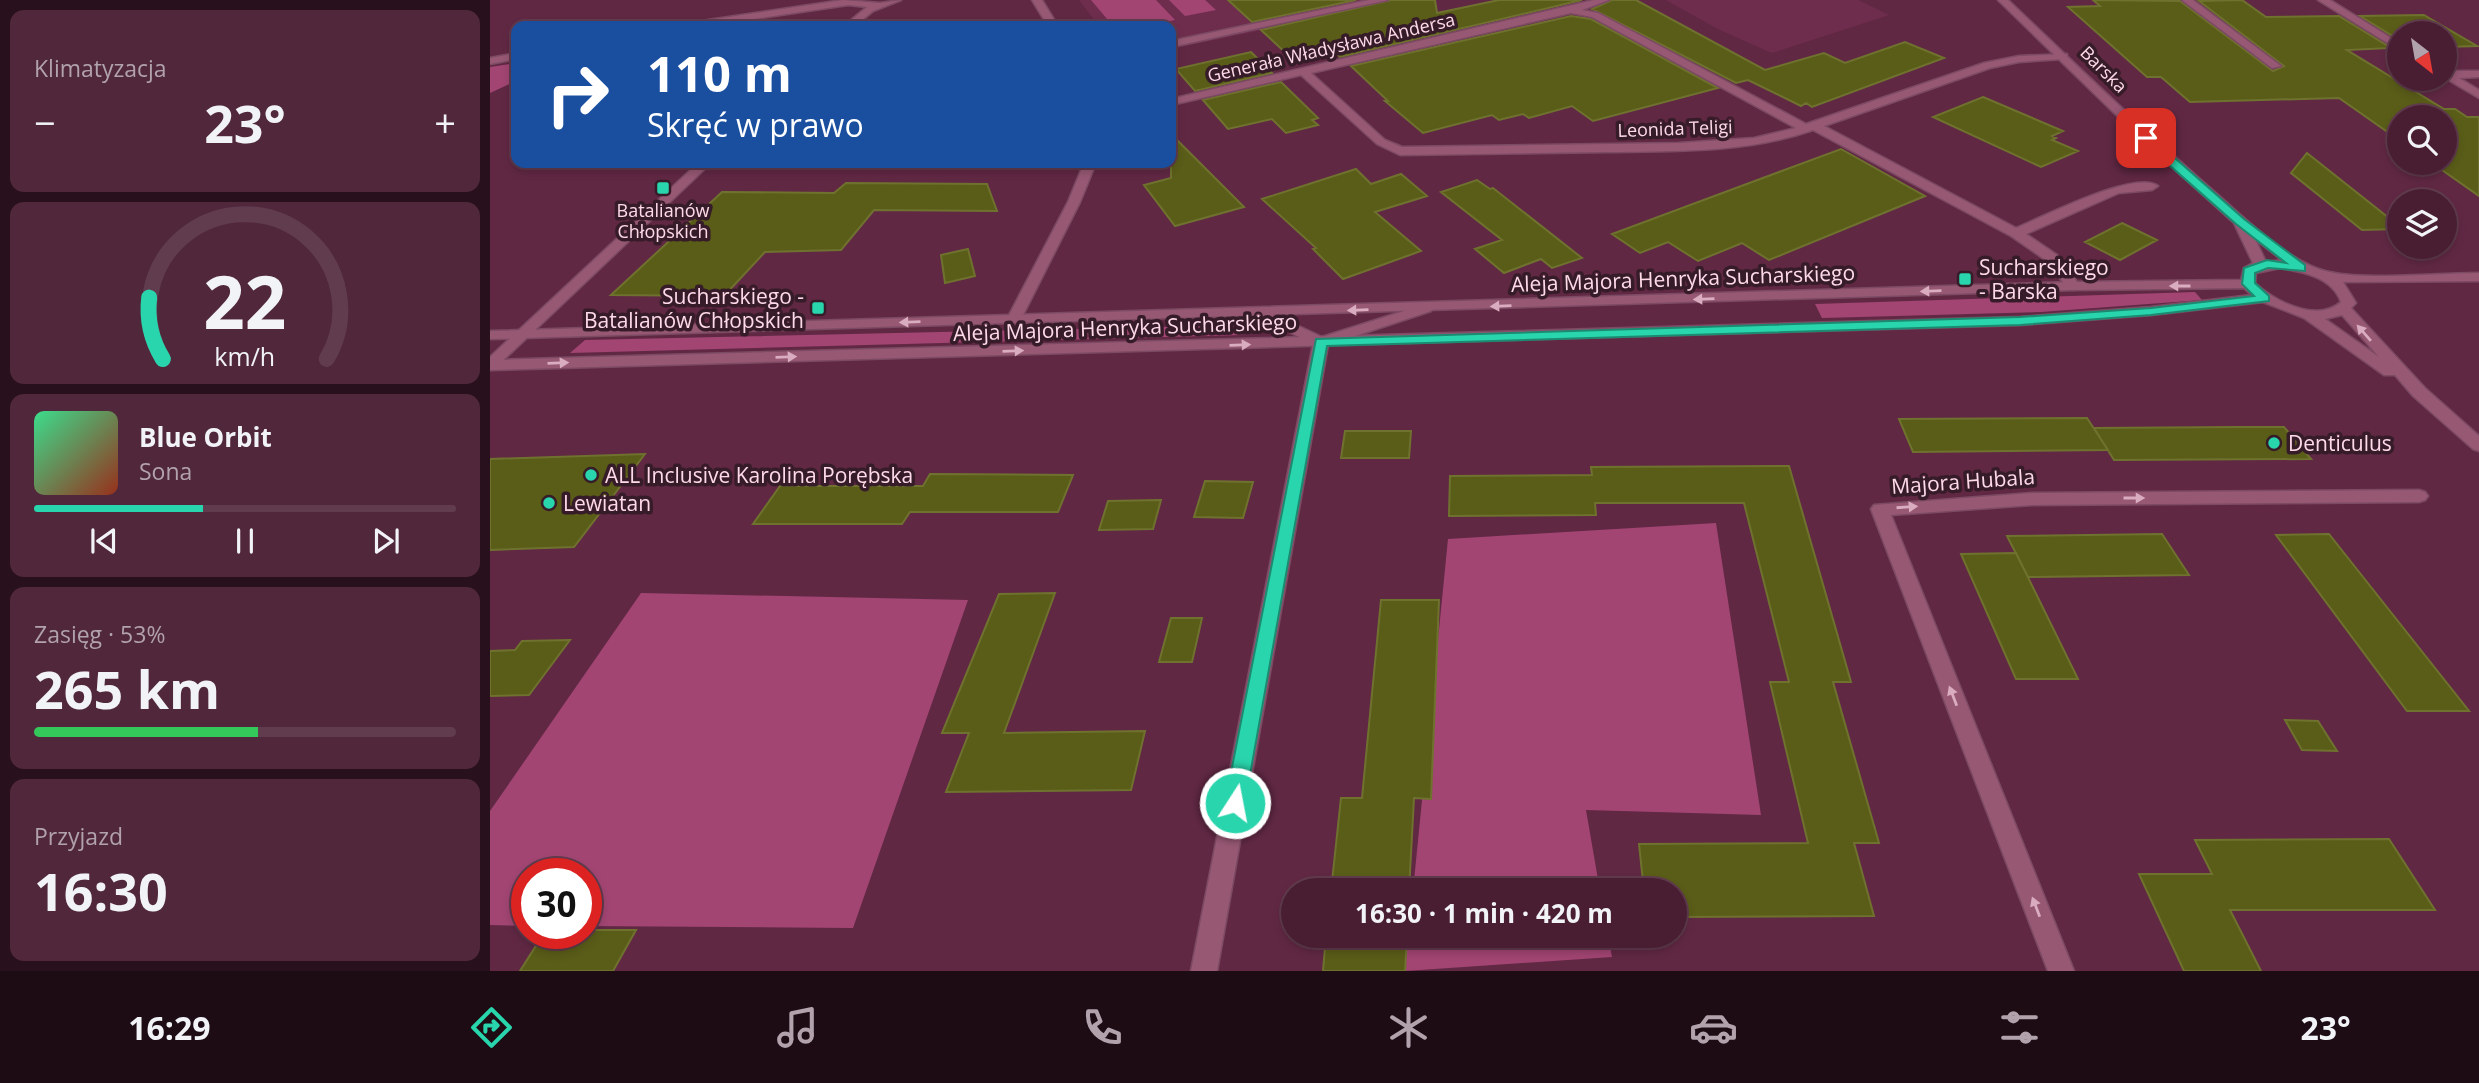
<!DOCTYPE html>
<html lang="pl">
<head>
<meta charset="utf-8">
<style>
  body { margin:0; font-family:"Open Sans",sans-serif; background:#50273b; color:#f1f3f6; height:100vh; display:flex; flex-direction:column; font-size:26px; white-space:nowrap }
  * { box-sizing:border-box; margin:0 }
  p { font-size:23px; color:#b1a2ac }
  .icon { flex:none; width:38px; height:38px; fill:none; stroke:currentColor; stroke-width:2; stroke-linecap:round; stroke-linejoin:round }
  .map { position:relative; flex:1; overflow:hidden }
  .drawer { display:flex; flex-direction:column; gap:10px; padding:10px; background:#28101c; width:490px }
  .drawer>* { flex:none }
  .hud { position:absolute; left:21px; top:21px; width:665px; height:147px; border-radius:14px; box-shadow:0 4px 10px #0003,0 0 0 2px #613c4e; background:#1a4fa0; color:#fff; overflow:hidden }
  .needle { width:46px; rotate:149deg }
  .controls { position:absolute; left:1897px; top:21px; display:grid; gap:14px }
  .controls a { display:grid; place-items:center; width:70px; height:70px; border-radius:50%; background:#491e33; box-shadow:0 4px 10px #0003,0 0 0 2px #613c4e; font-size:35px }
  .speed { position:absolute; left:21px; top:858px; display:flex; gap:14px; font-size:35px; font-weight:700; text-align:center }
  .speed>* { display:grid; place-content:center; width:91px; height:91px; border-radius:50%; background:#491e33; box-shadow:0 4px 10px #0003,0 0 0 2px #613c4e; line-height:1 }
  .speed .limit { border:10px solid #d22; background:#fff; color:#111 }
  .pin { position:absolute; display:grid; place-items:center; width:60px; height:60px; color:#fff; margin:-30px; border-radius:14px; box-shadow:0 4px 10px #0006 }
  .me { position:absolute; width:77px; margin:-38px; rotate:11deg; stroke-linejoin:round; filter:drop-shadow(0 0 5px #0008) }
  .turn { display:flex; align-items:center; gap:24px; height:147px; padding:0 21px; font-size:32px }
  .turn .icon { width:91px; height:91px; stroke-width:2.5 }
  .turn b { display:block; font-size:49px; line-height:60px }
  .big { font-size:52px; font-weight:700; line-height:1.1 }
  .drawer .card { flex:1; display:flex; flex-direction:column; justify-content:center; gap:10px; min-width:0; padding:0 24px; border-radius:14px; background:#50273b }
  .drawer .dial { align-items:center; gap:0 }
  .dial svg { height:182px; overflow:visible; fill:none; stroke:#613c4e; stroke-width:7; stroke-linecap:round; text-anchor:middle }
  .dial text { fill:#f1f3f6; stroke:none }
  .song { display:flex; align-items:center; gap:21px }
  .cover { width:84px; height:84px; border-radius:10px; background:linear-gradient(135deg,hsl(150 70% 55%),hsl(10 70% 35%)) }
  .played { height:7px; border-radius:4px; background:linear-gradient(90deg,#29d5ac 40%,#613c4e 40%) }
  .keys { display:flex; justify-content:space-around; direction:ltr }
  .heat { display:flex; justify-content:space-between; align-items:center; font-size:38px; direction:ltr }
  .charge { height:10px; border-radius:5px; background:linear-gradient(90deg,#34c759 53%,#613c4e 0) }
  .trip { position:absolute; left:791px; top:878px; width:406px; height:70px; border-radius:35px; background:#491e33; box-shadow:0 4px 10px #0003,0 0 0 2px #613c4e; font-weight:700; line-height:70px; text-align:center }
  .tabs { display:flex; height:112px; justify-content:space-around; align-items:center; background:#1d0c14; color:#b1a2ac }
  .tabs .icon { width:49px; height:49px }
  .tabs .selected { color:#29d5ac }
  .tabs b { font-size:32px; color:#f1f3f6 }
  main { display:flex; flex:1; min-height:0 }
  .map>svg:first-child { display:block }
  .built { fill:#6f2d4e }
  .green { fill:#a24573 }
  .building { fill:#5a5d18; stroke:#6f722e; stroke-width:2 }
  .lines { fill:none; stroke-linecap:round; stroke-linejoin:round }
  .service-casing { stroke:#7c4a63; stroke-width:3 }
  .minor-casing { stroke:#7c4a63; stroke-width:3 }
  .tertiary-casing { stroke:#7c4a63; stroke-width:3 }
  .service { fill:#975874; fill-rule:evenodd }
  .minor { fill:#975874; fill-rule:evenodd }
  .tertiary { fill:#975874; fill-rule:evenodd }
  .oneway { fill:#daacbf }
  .route { fill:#29d5ac; stroke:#1b8a70; stroke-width:2 }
  .poi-dot { fill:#29d5ac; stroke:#361c28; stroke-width:2.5 }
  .labels { text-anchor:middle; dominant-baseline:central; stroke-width:7; stroke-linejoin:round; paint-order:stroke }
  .far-street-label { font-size:18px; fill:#fed9e8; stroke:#361c28 }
  .far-poi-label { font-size:18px; fill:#fed9e8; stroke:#361c28 }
  .poi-label { font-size:21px; fill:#fed9e8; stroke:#361c28; text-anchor:start }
  .street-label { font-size:21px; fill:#fed9e8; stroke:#361c28 }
</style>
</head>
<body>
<main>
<section class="drawer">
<div class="card"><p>Klimatyzacja</p>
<div class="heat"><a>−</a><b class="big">23°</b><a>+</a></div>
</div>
<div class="card dial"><svg viewBox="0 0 100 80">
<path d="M14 69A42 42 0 1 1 86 69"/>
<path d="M14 69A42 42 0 0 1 8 42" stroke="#29d5ac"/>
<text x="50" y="56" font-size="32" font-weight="700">22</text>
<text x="50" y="72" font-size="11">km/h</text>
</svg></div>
<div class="card">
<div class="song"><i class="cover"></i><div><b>Blue Orbit</b><p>Sona</p></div></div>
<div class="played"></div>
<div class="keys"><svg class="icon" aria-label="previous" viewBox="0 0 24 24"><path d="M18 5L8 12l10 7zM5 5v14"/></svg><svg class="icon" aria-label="pause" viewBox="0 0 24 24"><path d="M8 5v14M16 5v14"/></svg><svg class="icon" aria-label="next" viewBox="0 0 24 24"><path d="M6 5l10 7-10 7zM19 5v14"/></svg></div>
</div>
<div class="card"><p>Zasięg · 53%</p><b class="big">265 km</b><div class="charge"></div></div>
<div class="card"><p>Przyjazd</p><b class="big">16:30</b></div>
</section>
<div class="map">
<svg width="1989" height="971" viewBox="0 0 1989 971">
  <rect width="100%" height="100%" fill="#612844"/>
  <path class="built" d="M589 0H917L681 49V26H609Z
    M1176 0H1368L1399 15 1282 53 1230 30Z"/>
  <path class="green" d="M601 0H666L685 20 655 26H623Z
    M679 0H715L726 10 695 16Z
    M26 63V81L0 93V67Z
    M1705 292 1712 300 1551 312 1332 318 1325 304Z
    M758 325 752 335 80 353 95 340Z
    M1226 523 1271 815 1096 810 1110 891H923L958 539Z
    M151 593 478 600 363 928 96 926V873H37V926L0 925V811Z
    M918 936H1118L1122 957 915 971Z"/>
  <path class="building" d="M738 0H866L762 22Z
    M901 0H945L947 13 1009 0H1092L850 57 841 48 799 56 771 30Z
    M1122 0H1146L1275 70 1334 53 1355 63 1415 42 1454 58 1322 107 1316 103 1311 106 1258 80 1246 83 1102 9Z
    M1603 0 1690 1 1783 71 1794 66 1709 1 1752 0 1776 17 1849 16 1901 48 1857 50 1954 109H1965L1977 117H1989V196L1942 163H1955V117H1909V140L1849 98 1700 102 1671 77H1657L1578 7 1610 6Z
    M1934 15 1987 46 1955 47V33H1909V40L1870 16Z
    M1081 16 1101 19 1228 88 1103 121 1082 106 1039 118 1033 114 1009 120 1002 115 933 133 895 101H898L861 66Z
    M761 52 782 73 705 91 686 69Z
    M791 82 828 118 822 120 828 125 796 133 782 119 738 129 713 100Z
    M1493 97 1573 131 1562 136 1566 138 1562 140 1588 151 1551 167 1443 117Z
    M681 134 754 207 685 226 654 185 681 178Z
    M1351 149 1435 196 1279 260 1252 243 1208 261 1178 242 1150 253 1122 234Z
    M1817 153 1909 226V229L1872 230 1801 173Z
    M866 169 881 184 911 174 937 196 885 212 931 251 853 279 823 249 826 248 772 199Z
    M987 180 1000 189 1003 188 1092 258 1062 268 1051 259 1014 273 985 249 1012 240 951 192Z
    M356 183 497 184 507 211 384 210 351 250 275 252 234 296 121 295 232 192 344 193Z
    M1632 223 1667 240 1630 260 1595 242Z
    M478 249 485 276 455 283 451 255Z
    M1597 418 1618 450 1423 452 1409 419Z
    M1748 427H1794L1821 459 1624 460 1604 428Z
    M855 431H921L919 458H851Z
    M155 454 84 547 0 550V459Z
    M1299 466 1361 682H1343L1389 843H1364L1384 916 1185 917V891H1154L1149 844 1318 843 1280 682H1299L1254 503H1105L1106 515 959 516 960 476 1102 475 1101 467Z
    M440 474 583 475 568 512H420L412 524H263L290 486H433Z
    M715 481 763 482 753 518 704 517Z
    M671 500 663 529 609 530 618 501Z
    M1672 534 1699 575 1538 577 1517 536Z
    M1839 534 1979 711H1917L1786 535Z
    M1526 553 1588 679H1526L1471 554Z
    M565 593 514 733 655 731 641 790 456 792 479 733H452L509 594Z
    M891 600H949L941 799 924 798 919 891H841L851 798H872Z
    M681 618H712L702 662H669Z
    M80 640 39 695 0 696V651L25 650 32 641Z
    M1795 720 1828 721 1847 751 1812 750Z
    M1899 839 1945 910H1740L1771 971H1694L1649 874H1722L1705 840Z
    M96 930H146L123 971H30L54 933H96Z
    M836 936H917L915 971H833Z"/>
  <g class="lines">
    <defs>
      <path id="service" d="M879 0H898L681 47V41Z"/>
      <path id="minor" d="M353 0 390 3 411 0 383 11 365 26H354L377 7 358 5 216 26H193L198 23Z
        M542 0H552L568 26H558Z
        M1104 0H1119L1092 10 1108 13 1316 124 1494 63 1529 56 1577 54V58L1573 59 1529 62 1500 68 1334 126 1526 228C1553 217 1646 169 1668 186L1662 190 1629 193 1536 234 1567 255 1590 286 1583 290 1578 289 1557 261 1521 236 1323 130C1257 153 1187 151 1118 152 1049 153 979 154 910 155L887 144 811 75 681 105V99ZM1081 13 1102 17 1306 128 1264 138 1189 143 912 147 895 140 821 73Z
        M1692 0H1703L1791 66 1782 68Z
        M1828 0H1840L1909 43V50Z
        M26 53V59L0 64V58Z
        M1955 71H1989V77L1969 78 1989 90V98L1955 78Z
        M208 163H221L5 368 0 370V357Z
        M594 163H606L590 202 531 319 529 322H519L517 319 578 202Z
        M936 304 941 305 943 308 941 311 838 345 727 971H701L823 344 762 313 769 309 774 310 832 337Z
        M1929 490 1935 492 1938 496 1935 500 1929 502 1542 505 1401 515 1584 971H1558L1381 509 1384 505 1542 493Z"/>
      <path id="tertiary" d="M1508 0H1518C1587 66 1656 132 1728 195 1758 221 1798 261 1835 271 1872 281 1948 273 1989 273V281L1853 282 1866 303 1861 308 1935 388 1989 436V451L1983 449 1923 396 1905 375H1894L1814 318 1773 302 1661 315 1530 325 0 370V360L1530 317 1661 307 1762 295 1754 288 1583 290 0 339V331L1583 282 1751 280 1754 268 1763 263 1744 223 1652 140ZM1765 239 1792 260 1776 262ZM1790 268C1813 272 1842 277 1851 302 1827 323 1786 302 1765 283L1766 273ZM1852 315 1889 357 1835 319Z"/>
    </defs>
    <use href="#service" class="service-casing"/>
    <use href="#minor" class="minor-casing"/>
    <use href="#tertiary" class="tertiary-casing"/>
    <use href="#service" class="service"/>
    <use href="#minor" class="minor"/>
    <use href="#tertiary" class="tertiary"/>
  </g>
  <defs><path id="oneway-solid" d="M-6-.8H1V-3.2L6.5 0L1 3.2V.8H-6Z" transform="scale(1.75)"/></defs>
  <g class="oneway">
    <use href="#oneway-solid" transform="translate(1690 286) rotate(180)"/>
    <use href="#oneway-solid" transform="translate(1441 291) rotate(178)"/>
    <use href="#oneway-solid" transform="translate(1214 299) rotate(178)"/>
    <use href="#oneway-solid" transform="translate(1011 306) rotate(178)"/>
    <use href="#oneway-solid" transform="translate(868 310) rotate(178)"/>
    <use href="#oneway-solid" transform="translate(420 322) rotate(178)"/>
    <use href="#oneway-solid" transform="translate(1874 333) rotate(-131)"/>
    <use href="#oneway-solid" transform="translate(750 345) rotate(-2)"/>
    <use href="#oneway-solid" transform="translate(523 351) rotate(-2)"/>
    <use href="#oneway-solid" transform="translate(296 357) rotate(-2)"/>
    <use href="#oneway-solid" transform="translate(68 363) rotate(-2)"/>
    <use href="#oneway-solid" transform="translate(1644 498)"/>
    <use href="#oneway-solid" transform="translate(1417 507) rotate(-4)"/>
    <use href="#oneway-solid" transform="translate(1463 696) rotate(-111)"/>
    <use href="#oneway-solid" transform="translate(1546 907) rotate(-111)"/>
  </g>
  <path class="route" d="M1652 136H1660L1754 219 1815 265V271L1778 268 1765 273V283L1779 296V301L1661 315 1530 325 837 346 755 803 752 810 745 813 738 810 735 803 826 339 1530 317 1661 308 1764 296 1752 284 1754 268 1777 260 1796 263 1746 224 1652 141Z"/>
  <g class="poi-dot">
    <rect x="166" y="181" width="14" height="14" rx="3.5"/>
    <rect x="1468" y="272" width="14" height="14" rx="3.5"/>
    <rect x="321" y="301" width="14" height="14" rx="3.5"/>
    <circle cx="1784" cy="443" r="7"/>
    <circle cx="101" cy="475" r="7"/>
    <circle cx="59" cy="503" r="7"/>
  </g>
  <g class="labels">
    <g class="far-street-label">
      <text transform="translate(841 47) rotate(-13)">Generała Władysława Andersa</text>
      <text transform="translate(1614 69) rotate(45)">Barska</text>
      <text transform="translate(1185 128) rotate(-2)">Leonida Teligi</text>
    </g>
    <g class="far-poi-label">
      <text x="173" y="210">Batalianów<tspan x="173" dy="21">Chłopskich</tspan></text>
    </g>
    <g class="poi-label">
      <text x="1489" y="267">Sucharskiego<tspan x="1489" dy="24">- Barska</tspan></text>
      <text x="314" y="296" text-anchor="end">Sucharskiego -<tspan x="314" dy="24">Batalianów Chłopskich</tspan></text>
      <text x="1798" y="443">Denticulus</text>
      <text x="115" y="475">ALL Inclusive Karolina Porębska</text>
      <text x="73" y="503">Lewiatan</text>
    </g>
    <g class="street-label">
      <text transform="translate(1193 278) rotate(-2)">Aleja Majora Henryka Sucharskiego</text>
      <text transform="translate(635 327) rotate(-2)">Aleja Majora Henryka Sucharskiego</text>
      <text transform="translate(1473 481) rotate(-4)">Majora Hubala</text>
    </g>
  </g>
</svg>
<div class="controls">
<a><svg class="needle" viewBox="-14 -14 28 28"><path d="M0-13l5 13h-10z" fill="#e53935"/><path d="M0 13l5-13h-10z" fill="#b1a2ac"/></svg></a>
<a><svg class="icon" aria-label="search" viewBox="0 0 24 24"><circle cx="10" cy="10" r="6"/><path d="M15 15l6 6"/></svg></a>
<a><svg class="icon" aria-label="layers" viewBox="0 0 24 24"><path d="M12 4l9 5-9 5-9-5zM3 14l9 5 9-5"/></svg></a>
</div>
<div class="speed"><div class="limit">30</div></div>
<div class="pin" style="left:1656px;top:138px;background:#d93025"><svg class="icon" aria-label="arrive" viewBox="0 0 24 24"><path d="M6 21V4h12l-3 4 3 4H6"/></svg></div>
<svg class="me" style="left:745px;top:803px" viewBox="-20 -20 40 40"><circle r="17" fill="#29d5ac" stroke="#fff" stroke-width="3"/><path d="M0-11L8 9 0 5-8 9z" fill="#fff"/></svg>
<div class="trip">16:30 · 1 min · 420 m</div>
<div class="hud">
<div class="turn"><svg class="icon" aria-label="right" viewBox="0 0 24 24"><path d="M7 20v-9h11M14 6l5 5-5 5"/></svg><div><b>110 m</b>Skręć w prawo</div></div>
</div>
</div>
</main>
<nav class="tabs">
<b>16:29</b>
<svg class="icon selected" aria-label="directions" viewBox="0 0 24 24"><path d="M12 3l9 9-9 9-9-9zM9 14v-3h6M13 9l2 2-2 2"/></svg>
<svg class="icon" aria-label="music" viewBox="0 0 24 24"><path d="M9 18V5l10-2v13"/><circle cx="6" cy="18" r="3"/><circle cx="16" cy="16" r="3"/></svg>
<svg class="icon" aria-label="phone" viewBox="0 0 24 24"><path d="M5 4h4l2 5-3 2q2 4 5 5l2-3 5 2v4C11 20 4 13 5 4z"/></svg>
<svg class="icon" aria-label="climate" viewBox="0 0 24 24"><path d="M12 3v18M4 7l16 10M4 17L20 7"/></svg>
<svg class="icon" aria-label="car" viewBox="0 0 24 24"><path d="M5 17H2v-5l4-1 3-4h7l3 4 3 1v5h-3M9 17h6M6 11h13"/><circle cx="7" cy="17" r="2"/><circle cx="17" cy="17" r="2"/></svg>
<svg class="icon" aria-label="filters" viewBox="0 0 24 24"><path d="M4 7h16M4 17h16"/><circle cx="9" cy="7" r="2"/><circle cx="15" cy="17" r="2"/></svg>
<b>23°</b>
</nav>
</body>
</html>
